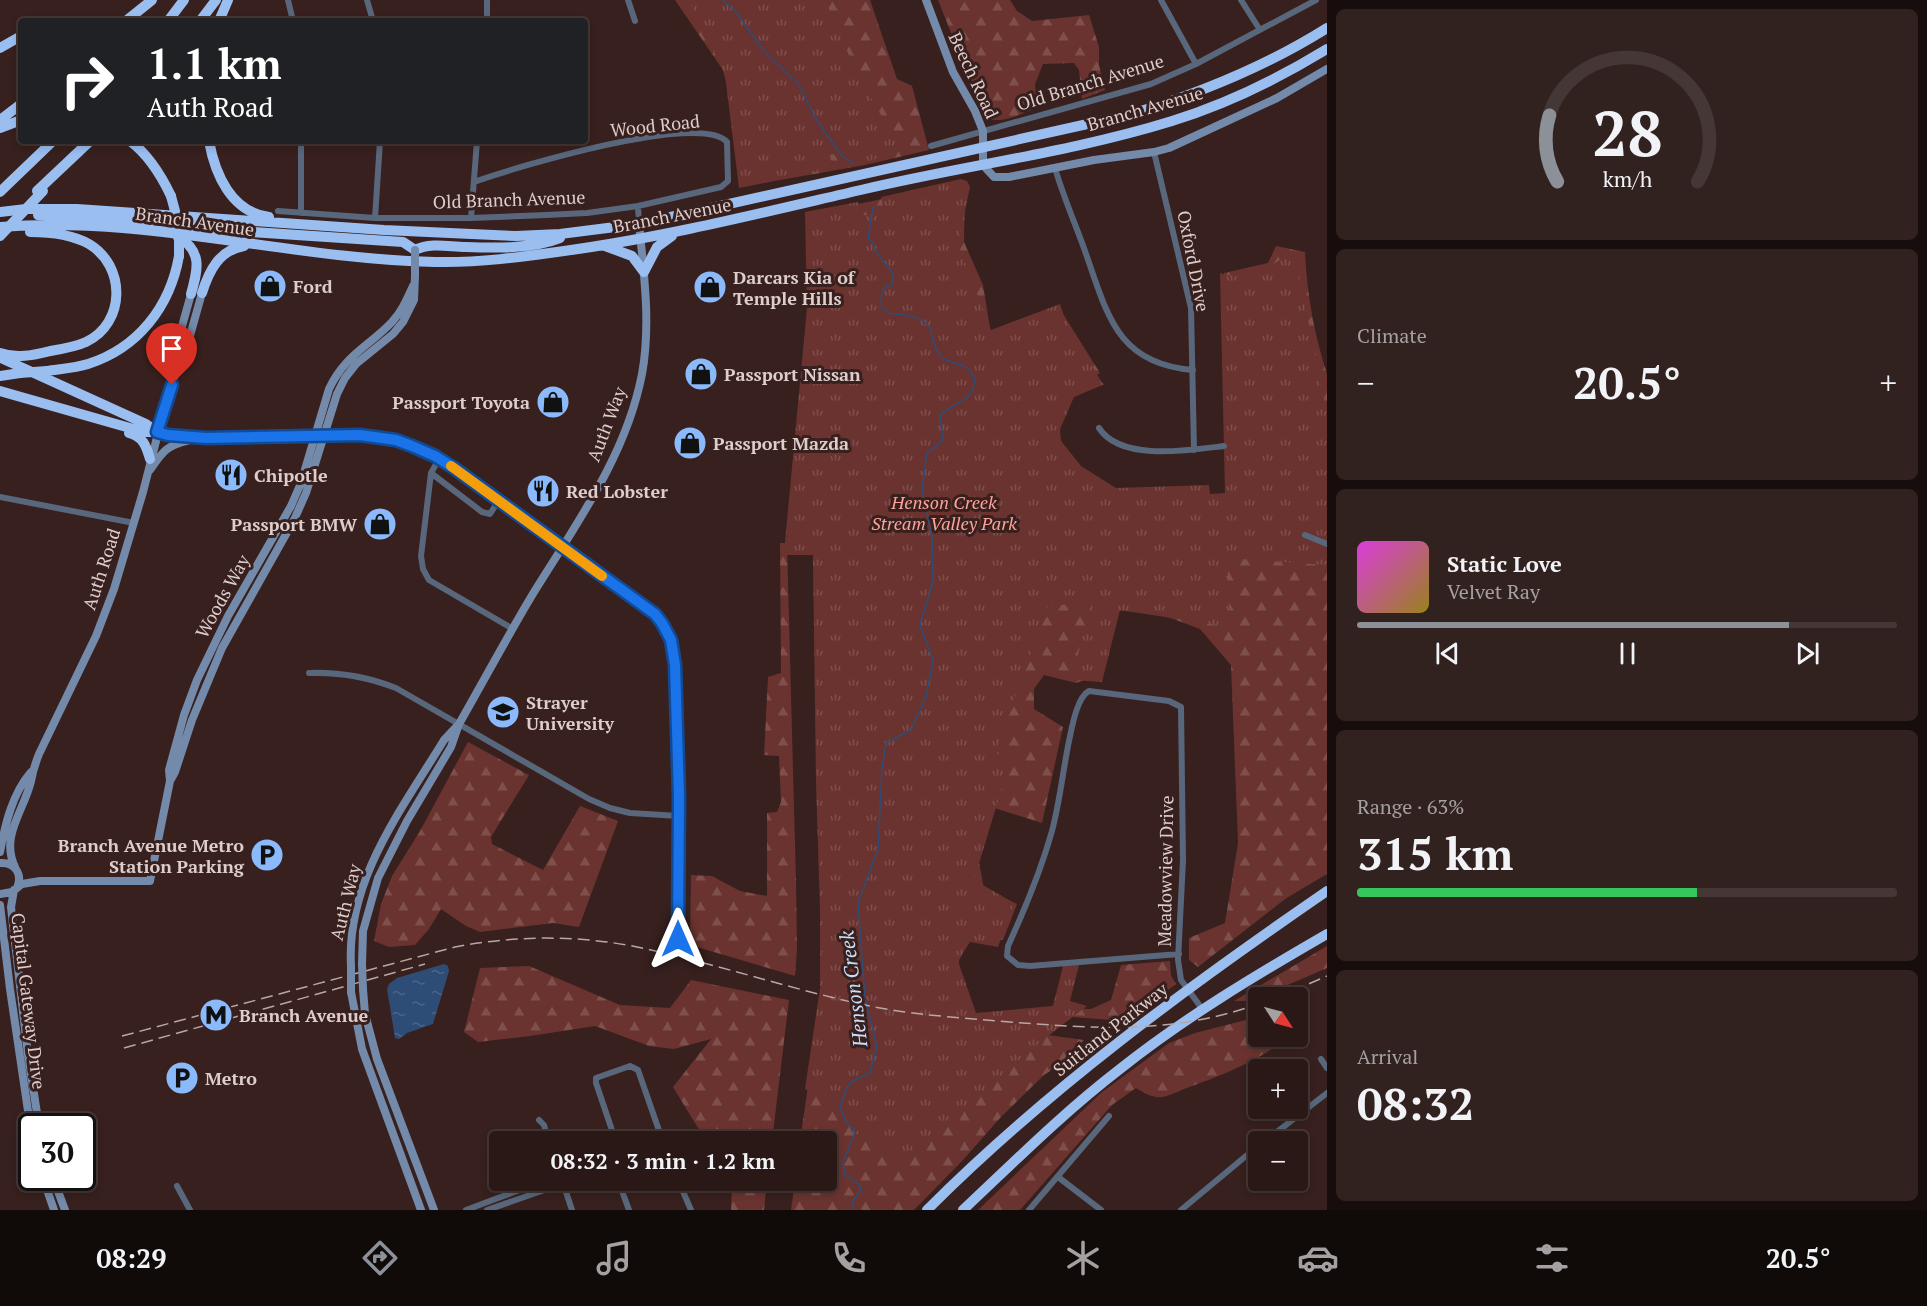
<!DOCTYPE html>
<html lang="en">
<head>
<meta charset="utf-8">
<style>
  body { margin:0; font-family:"PT Serif",serif; background:#31211f; color:#f1f3f6; height:100vh; display:flex; flex-direction:column; font-size:22px; white-space:nowrap }
  * { box-sizing:border-box; margin:0 }
  p { font-size:20px; color:#a5a0a1 }
  .icon { flex:none; width:33px; height:33px; fill:none; stroke:currentColor; stroke-width:2; stroke-linecap:round; stroke-linejoin:round }
  .map { position:relative; flex:1; overflow:hidden }
  .details { display:flex; flex-direction:column; gap:9px; padding:9px; background:#170d0c; width:600px }
  .details>* { flex:none }
  .guide { position:absolute; left:18px; top:18px; width:570px; height:126px; border-radius:6px; box-shadow:0 3px 9px #0003,0 0 0 2px #453735; background:#202124; color:#fff; overflow:hidden }
  .needle { width:39px; rotate:126deg }
  .fabs { position:absolute; left:1248px; top:987px; display:grid; gap:12px }
  .fabs a { display:grid; place-items:center; width:60px; height:60px; border-radius:6px; background:#291816; box-shadow:0 3px 9px #0003,0 0 0 2px #453735; font-size:30px }
  .speed { position:absolute; left:18px; top:1113px; display:flex; gap:12px; font-size:30px; font-weight:700; text-align:center }
  .speed>* { display:grid; place-content:center; width:78px; height:78px; border-radius:50%; background:#291816; box-shadow:0 3px 9px #0003,0 0 0 2px #453735; line-height:1 }
  .speed .limit { border:3px solid #111; border-radius:9px; background:#fff; color:#111 }
  .pin { position:absolute; display:grid; place-items:center; width:51px; height:51px; color:#fff; margin:-62px -26px; border-radius:50% 50% 50% 0; rotate:-45deg; box-shadow:0 0 6px #0007 }
  .pin .icon { rotate:45deg }
  .me { position:absolute; width:66px; margin:-33px; rotate:0deg; stroke-linejoin:round; filter:drop-shadow(0 0 4px #0008) }
  .turn { display:flex; align-items:center; gap:21px; height:126px; padding:0 30px; font-size:27px }
  .turn .icon { width:78px; height:78px; stroke-width:2.5 }
  .turn b { display:block; font-size:42px; line-height:51px }
  .big { font-size:45px; font-weight:600; line-height:1.1 }
  .details .tile { flex:1; display:flex; flex-direction:column; justify-content:center; gap:9px; min-width:0; padding:0 21px; border-radius:9px; background:#31211f }
  .details .dial { align-items:center; gap:0 }
  .dial svg { height:156px; overflow:visible; fill:none; stroke:#453735; stroke-width:7; stroke-linecap:round; text-anchor:middle }
  .dial text { fill:#f1f3f6; stroke:none }
  .song { display:flex; align-items:center; gap:18px }
  .cover { width:72px; height:72px; border-radius:9px; background:linear-gradient(135deg,hsl(300 70% 55%),hsl(50 70% 35%)) }
  .played { height:6px; border-radius:3px; background:linear-gradient(90deg,#8c9099 80%,#453735 80%) }
  .keys { display:flex; justify-content:space-around; direction:ltr }
  .heat { display:flex; justify-content:space-between; align-items:center; font-size:33px; direction:ltr }
  .charge { height:9px; border-radius:4px; background:linear-gradient(90deg,#34c759 63%,#453735 0) }
  .trip { position:absolute; left:489px; top:1131px; width:348px; height:60px; border-radius:6px; background:#291816; box-shadow:0 3px 9px #0003,0 0 0 2px #453735; font-weight:600; line-height:60px; text-align:center }
  .menu { display:flex; height:96px; justify-content:space-around; align-items:center; background:#100a09; color:#a5a0a1 }
  .menu .icon { width:42px; height:42px }
  .menu .on { color:#8c9099 }
  .menu b { font-size:27px; color:#f1f3f6 }
  main { display:flex; flex:1; min-height:0 }
  .map>svg:first-child { display:block }
  .forest { fill:url(#forest-firs) }
  .park { fill:url(#park-tufts) }
  .water { fill:url(#water-ripples) }
  .lines { fill:none; stroke-linecap:round; stroke-linejoin:round }
  .stream { stroke:#2d4d77; stroke-width:1.5 }
  .street { stroke:#58677b; stroke-width:6 }
  .secondary { stroke:#738aaa; stroke-width:8 }
  .highway { stroke:#9abef0; stroke-width:10 }
  .rail { stroke:#b9a7a5; stroke-width:1.5; stroke-dasharray:12 6; stroke-linecap:butt }
  .secondary-bridge { stroke:#738aaa; stroke-width:8 }
  .highway-bridge { stroke:#9abef0; stroke-width:10 }
  .route-casing { stroke:#114b97; stroke-width:15 }
  .route { stroke:#1a73e8; stroke-width:10 }
  .slow { stroke:#f59e0b; stroke-width:10 }
  .labels { text-anchor:middle; dominant-baseline:central; stroke-width:6; stroke-linejoin:round; paint-order:stroke }
  .street-label { font-size:18px; fill:#ddcdcb; stroke:#37201e }
  .poi-label { font-size:18px; font-weight:bold; fill:#ddcdcb; stroke:#37201e; text-anchor:start }
  .park-label { font-size:18px; font-style:italic; fill:#ffa29a; stroke:#37201e }
  .water-label { font-size:20px; font-style:italic; fill:#c8ddf9; stroke:#37201e }
</style>
</head>
<body>
<main>
<div class="map">
<svg width="1327" height="1210" viewBox="0 0 1327 1210">
  <defs>
    <pattern id="forest-firs" width="22" height="20" patternUnits="userSpaceOnUse" patternTransform="scale(1.5)"><rect width="22" height="20" fill="#6a332f"/><path d="M5 1l3.5 6h-7zM16 11l3.5 6h-7z" fill="#7f4f4c"/></pattern>
    <pattern id="park-tufts" width="24" height="20" patternUnits="userSpaceOnUse" patternTransform="scale(1.5)"><rect width="24" height="20" fill="#6a332f"/><path d="M3 7l-1-3M5 7V3M7 7l1-3M15 17l-1-3M17 17v-4M19 17l1-3" fill="none" stroke="#7f4f4c"/></pattern>
    <pattern id="water-ripples" width="26" height="14" patternUnits="userSpaceOnUse" patternTransform="scale(1.5)"><rect width="26" height="14" fill="#2d4d77"/><path d="M2 4q2-2 4 0t4 0M15 11q2-2 4 0t4 0" fill="none" stroke="#4b6589"/></pattern>
  </defs>
  <rect width="100%" height="100%" fill="#37201e"/>
  <path class="forest" d="M675 0H870L897 79 912 86 929 150 865 165 740 187 735 117 723 70Z
    M938 0H1010L1017 11 1032 21 1089 15 1099 47V65L1105 90 1082 99 1079 70 1074 63 1043 64 1035 84 1037 108C1022 113 998 127 984 116Z
    M965 186 964 242 983 285 991 334 1060 309 1100 373 1072 391 1058 415 1061 440 1074 466 1105 485 1150 505 1230 500 1229 333 1224 273 1268 263 1276 246 1305 252C1307 295 1314 333 1327 374V874L1285 899 1198 967 1189 960V938L1225 923 1238 843 1231 665 1200 629 1160 614 1115 610 1093 677 1076 683 1044 675 1034 689V709L1063 727 1042 823 979 803V862L984 889 1017 904 1003 940 968 934 957 967 896 1002 820 986V856L813 559 829 210 887 198Z
    M780 543H787L796 883 797 949 795 976 690 945 691 875 712 876 740 891 767 896V813L777 812 781 802 779 756 764 755 768 677 781 673Z
    M468 742 529 775 491 837 492 844 543 870 580 806 618 821 579 927 553 923 480 932 466 926 441 909 429 929 415 945 389 947 374 941 381 904 392 876 420 831Z
    M1327 946V968L1250 1001H1234Z
    M1170 961 1171 976 1176 984 1126 1021 1059 1016 1061 1008 1091 1009 1111 1000 1121 965Z
    M529 966 620 1005 670 1008 691 980 789 1000 772 1141H706L673 1087 711 1039 674 1049 649 1046 595 1026 530 1036 478 1042 464 1032 480 968Z
    M820 1004 1084 1040 1067 1060 1044 1075 1000 1118 963 1160 914 1210H791L795 1181 826 1180V1142L800 1141Z
    M1258 1017V1036L1286 1037C1266 1059 1213 1079 1184 1089 1177 1092 1169 1096 1162 1097 1152 1098 1144 1093 1136 1088L1112 1105 1020 1210H978L1102 1092 1169 1043 1195 1033Z
    M730 1181H767L764 1210H731L732 1185Z"/>
  <path class="park" d="M689 0H825L858 76 898 144 896 154 859 163 855 149 830 155 832 169 739 188 725 75Z
    M961 179 967 181 970 187 958 244 991 330 1060 304 1065 319 1102 383 1105 384 1074 397 1057 436 1081 466 1116 488 1209 485 1210 494 1225 493 1220 273C1252 283 1268 268 1294 250L1327 414V565L1227 558 1230 627 1120 610 1102 682 1072 680 1090 604 1048 605 995 752 1010 761 974 880 1014 903 998 947 970 942 958 961 976 1013 1053 1006 1063 966 1079 965 1070 1001 1087 1006 1031 1049 904 1163 895 1160 867 1135 853 1134 847 1120 848 1111 832 1101 805 1089 822 975 816 783 813 555H787L785 542 807 308 805 212 858 202 861 216 884 211 881 197Z"/>
  <path class="water" d="M444 964 448 966 449 971 433 1024 407 1033 399 1039 395 1038 387 989 389 984 397 978Z"/>
  <g class="lines">
    <path class="stream" d="M723 0 736 12 764 51 799 85 816 119 842 156 854 164
      M854 1210 852 1202 861 1190C859 1181 852 1180 845 1175L843 1163 855 1132 846 1121 840 1108 846 1089 851 1082 870 1073 877 1047 865 998 858 903 878 849 882 768 886 743 911 730 926 697 933 660 920 625 933 582 932 536 922 490 927 453C952 435 941 441 940 416 954 399 972 406 975 379 964 358 953 368 941 356 933 348 934 336 929 327 924 317 900 313 890 314L882 308 881 298 884 288 892 284C899 268 875 260 873 243L868 238 873 207"/>
    <path class="street" d="M288 0 293 21
      M367 0 373 21
      M628 0 635 21
      M1161 0 1196 64
      M1241 0 1260 30
      M487 21V0
      M931 146 1151 84 1196 64 1316 0
      M1154 152 1191 308 1194 450
      M1055 168C1063 196 1075 223 1085 251 1107 313 1116 364 1193 370
      M638 206 639 224
      M278 211 375 218H471L546 215 587 213 638 206 721 187 728 181 727 142C701 111 513 168 474 182
      M301 213V141
      M375 218 380 141
      M471 218 477 141
      M1099 428C1121 462 1190 450 1224 446
      M439 459 431 473 421 556 423 569 429 580 513 629
      M431 473 482 512 490 514 499 500
      M0 497 134 523
      M1305 535 1327 544
      M564 548 655 614 662 623 671 640 675 665 679 816 678 939
      M309 673C339 672 368 677 396 688L589 799 610 808 630 813 679 816
      M1179 954 1030 966 1018 965 1007 956 1008 946C1025 909 1041 870 1052 831 1060 801 1063 770 1069 741 1072 727 1077 697 1089 691L1169 701 1181 707 1183 860 1178 960 1181 980 1203 1010
      M1321 1059 1327 1068
      M539 1120 544 1125 549 1142
      M616 1142 596 1083V1078L630 1066 638 1070 663 1142
      M643 1142 661 1135
      M1264 1142 1327 1093
      M1058 1177 1101 1210
      M562 1180 572 1210
      M618 1180 629 1210
      M678 1180 691 1210
      M177 1186 190 1210
      M466 1210 546 1180
      M487 1210 556 1186 561 1180
      M1029 1210 1109 1116
      M1181 1210 1258 1146"/>
    <path class="secondary" d="M926 0 953 72 975 111 983 131V165L994 177H1009L1094 160 1154 152 1169 148 1277 98 1327 69
      M177 367 174 355 191 294
      M157 432 197 438 360 435 396 440 435 456 454 468 564 548
      M150 470C163 451 167 445 190 440
      M170 781 175 772 192 720 222 648 294 520 306 493 337 394 345 378 356 364 393 334 403 322 414 300 415 276
      M0 852C5 825 12 794 31 772
      M0 863C15 862 23 874 17 888
      M15 867C0 836 24 811 31 781 33 770 35 764 39 754L96 636 114 589 143 492 163 414 177 367 184 357 202 293
      M14 890 11 907 13 925 28 1055 39 1126
      M0 894 12 892 22 884 40 881H150L170 781 169 770 184 715 197 680 228 616 291 506 301 483 329 389C345 355 368 347 392 322 402 311 407 299 413 286
      M0 905 10 989 32 1138
      M362 964 363 931 378 878 407 821 451 747 458 727
      M351 966C346 880 402 809 444 740L459 724C483 682 506 639 531 597 574 527 626 457 642 374 651 325 644 274 639 224
      M363 989 365 1014 377 1059 434 1210
      M351 992 362 1049 421 1210
      M43 1178 54 1210
      M53 1178 65 1210"/>
    <path class="highway" d="M126 21 152 0
      M168 21 184 0
      M200 21 216 0
      M219 21 228 0
      M0 48 21 36
      M0 120 21 104
      M0 128 21 120
      M130 141C149 155 161 175 171 196
      M209 141C215 174 231 212 269 217
      M37 191 90 141
      M0 192 53 141
      M0 212 26 209H77L384 230 516 236 560 234 639 224 1128 115C1198 94 1265 67 1327 28
      M38 215 76 216 237 231 403 242 415 250C432 242 449 247 466 247 496 248 532 249 560 238
      M0 227C146 215 289 259 435 262 479 263 522 257 564 251 666 237 765 212 865 189 967 165 1072 152 1172 121 1227 104 1278 79 1327 49
      M177 236C203 251 198 269 191 294
      M605 246 632 256 644 272
      M644 272 657 247 672 236
      M202 293C209 271 219 250 244 246
      M0 353C17 359 33 355 50 351 62 349 75 347 86 342 126 323 126 266 89 244 71 234 50 232 30 232
      M1 358 146 424 157 432
      M47 371C60 369 75 368 88 364 138 348 170 307 179 256
      M0 376 20 373
      M0 391 144 432H157
      M129 433C143 437 146 445 150 459
      M927 1210C1048 1089 1186 988 1327 891
      M963 1210C1014 1162 1064 1112 1120 1069 1184 1018 1256 975 1327 934"/>
    <path class="rail" d="M1276 998 1327 976
      M122 1036 455 947C512 936 569 935 627 945 709 961 788 989 870 1006 912 1015 955 1017 997 1021 1090 1028 1168 1036 1258 1004
      M124 1048 425 964"/>
    <path class="secondary-bridge" d="M415 276V250
      M362 964 363 989
      M351 966V992"/>
    <path class="highway-bridge" d="M171 196 179 226V256
      M0 236 43 191
      M20 373 47 371"/>
  </g>
  <g class="lines">
    <defs>
      <path id="route" d="M172 385 157 432 168 435 206 438 360 435 396 440 412 446 435 456 454 468 655 614 662 623 671 640 675 665 679 796 678 939"/>
    </defs>
    <use href="#route" class="route-casing"/>
    <use href="#route" class="route"/>
    <path class="slow" d="M451 466 602 576"/>
  </g>
  <defs>
    <symbol id="shop-disc" viewBox="-11 -11 22 22"><circle r="9.5" fill="#8abafc" stroke="#37201e"/><path d="M-5-2.5h2.3a2.7 3.5 0 0 1 5.4 0H5L5.5 6h-11ZM-1.5-2.5h3a1.5 2.3 0 0 0-3 0Z" fill="#111"/></symbol>
    <symbol id="restaurant-disc" viewBox="-11 -11 22 22"><circle r="9.5" fill="#8abafc" stroke="#37201e"/><path d="M-5-6h1v4h1v-4h1v4h1v-4h1v5L-1.5 .5V6h-2V.5L-5-1ZM5-6V6H3V1.5H1.5Q1.5-4 5-6Z" fill="#111"/></symbol>
    <symbol id="university-disc" viewBox="-11 -11 22 22"><circle r="9.5" fill="#8abafc" stroke="#37201e"/><path d="M0-5L7-2L0 1L-7-2ZM-4 1L0 2.5L4 1V4Q0 6-4 4Z" fill="#111"/></symbol>
    <symbol id="parking-disc" viewBox="-11 -11 22 22"><circle r="9.5" fill="#8abafc" stroke="#37201e"/><path d="M-3.5-5.5H1a3.5 3.5 0 0 1 0 7H-1V5.5H-3.5ZM-1-3.4V-.6H.8a1.4 1.4 0 0 0 0-2.8Z" fill="#111"/></symbol>
    <symbol id="metro-disc" viewBox="-11 -11 22 22"><circle r="9.5" fill="#8abafc" stroke="#37201e"/><path d="M-5.5 5V-5H-3L0 0L3-5H5.5V5H3V-.5L0 4L-3-.5V5Z" fill="#111"/></symbol>
  </defs>
  <g fill-rule="evenodd">
    <use href="#shop-disc" x="251" y="267" width="38" height="38"/>
    <use href="#shop-disc" x="691" y="268" width="38" height="38"/>
    <use href="#shop-disc" x="682" y="355" width="38" height="38"/>
    <use href="#shop-disc" x="534" y="383" width="38" height="38"/>
    <use href="#shop-disc" x="671" y="424" width="38" height="38"/>
    <use href="#restaurant-disc" x="212" y="456" width="38" height="38"/>
    <use href="#restaurant-disc" x="524" y="472" width="38" height="38"/>
    <use href="#shop-disc" x="361" y="505" width="38" height="38"/>
    <use href="#university-disc" x="484" y="693" width="38" height="38"/>
    <use href="#parking-disc" x="248" y="836" width="38" height="38"/>
    <use href="#metro-disc" x="197" y="996" width="38" height="38"/>
    <use href="#parking-disc" x="163" y="1059" width="38" height="38"/>
  </g>
  <g class="labels">
    <g class="street-label">
      <text transform="translate(974 75) rotate(65)">Beech Road</text>
      <text transform="translate(1090 82) rotate(-17)">Old Branch Avenue</text>
      <text transform="translate(1145 108) rotate(-16)">Branch Avenue</text>
      <text transform="translate(655 125) rotate(-6)">Wood Road</text>
      <text transform="translate(509 199) rotate(-2)">Old Branch Avenue</text>
      <text transform="translate(672 215) rotate(-11)">Branch Avenue</text>
      <text transform="translate(195 221) rotate(8)">Branch Avenue</text>
      <text transform="translate(1194 261) rotate(79)">Oxford Drive</text>
      <text transform="translate(606 424) rotate(-69)">Auth Way</text>
      <text transform="translate(101 569) rotate(-72)">Auth Road</text>
      <text transform="translate(222 596) rotate(-61)">Woods Way</text>
      <text transform="translate(1165 871) rotate(-89)">Meadowview Drive</text>
      <text transform="translate(345 902) rotate(-76)">Auth Way</text>
      <text transform="translate(29 1001) rotate(83)">Capital Gateway Drive</text>
      <text transform="translate(1110 1029) rotate(-38)">Suitland Parkway</text>
    </g>
    <g class="poi-label">
      <text x="733" y="277">Darcars Kia of<tspan x="733" dy="21">Temple Hills</tspan></text>
      <text x="293" y="286">Ford</text>
      <text x="724" y="374">Passport Nissan</text>
      <text x="530" y="402" text-anchor="end">Passport Toyota</text>
      <text x="713" y="443">Passport Mazda</text>
      <text x="254" y="475">Chipotle</text>
      <text x="566" y="491">Red Lobster</text>
      <text x="357" y="524" text-anchor="end">Passport BMW</text>
      <text x="526" y="702">Strayer<tspan x="526" dy="21">University</tspan></text>
      <text x="244" y="845" text-anchor="end">Branch Avenue Metro<tspan x="244" dy="21">Station Parking</tspan></text>
      <text x="239" y="1015">Branch Avenue</text>
      <text x="205" y="1078">Metro</text>
    </g>
    <g class="park-label">
      <text x="944" y="502">Henson Creek<tspan x="944" dy="21">Stream Valley Park</tspan></text>
    </g>
    <g class="water-label">
      <text transform="translate(853 989) rotate(-97)">Henson Creek</text>
    </g>
  </g>
</svg>
<div class="fabs">
<a><svg class="needle" viewBox="-14 -14 28 28"><path d="M0-13l5 13h-10z" fill="#e53935"/><path d="M0 13l5-13h-10z" fill="#a5a0a1"/></svg></a>
<a>+</a>
<a>−</a>
</div>
<div class="speed"><div class="limit">30</div></div>
<div class="pin" style="left:172px;top:385px;background:#d93025"><svg class="icon" aria-label="arrive" viewBox="0 0 24 24"><path d="M6 21V4h12l-3 4 3 4H6"/></svg></div>
<svg class="me" style="left:678px;top:939px" viewBox="-20 -20 40 40"><path d="M0-17L14 15 0 8-14 15z" fill="#1a73e8" stroke="#fff" stroke-width="4"/></svg>
<div class="trip">08:32 · 3 min · 1.2 km</div>
<div class="guide">
<div class="turn"><svg class="icon" aria-label="right" viewBox="0 0 24 24"><path d="M7 20v-9h11M14 6l5 5-5 5"/></svg><div><b>1.1 km</b>Auth Road</div></div>
</div>
</div>
<section class="details">
<div class="tile dial"><svg viewBox="0 0 100 80">
<path d="M14 69A42 42 0 1 1 86 69"/>
<path d="M14 69A42 42 0 0 1 10 35" stroke="#8c9099"/>
<text x="50" y="56" font-size="32" font-weight="700">28</text>
<text x="50" y="72" font-size="11">km/h</text>
</svg></div>
<div class="tile"><p>Climate</p>
<div class="heat"><a>−</a><b class="big">20.5°</b><a>+</a></div>
</div>
<div class="tile">
<div class="song"><i class="cover"></i><div><b>Static Love</b><p>Velvet Ray</p></div></div>
<div class="played"></div>
<div class="keys"><svg class="icon" aria-label="previous" viewBox="0 0 24 24"><path d="M18 5L8 12l10 7zM5 5v14"/></svg><svg class="icon" aria-label="pause" viewBox="0 0 24 24"><path d="M8 5v14M16 5v14"/></svg><svg class="icon" aria-label="next" viewBox="0 0 24 24"><path d="M6 5l10 7-10 7zM19 5v14"/></svg></div>
</div>
<div class="tile"><p>Range · 63%</p><b class="big">315 km</b><div class="charge"></div></div>
<div class="tile"><p>Arrival</p><b class="big">08:32</b></div>
</section>
</main>
<nav class="menu">
<b>08:29</b>
<svg class="icon on" aria-label="directions" viewBox="0 0 24 24"><path d="M12 3l9 9-9 9-9-9zM9 14v-3h6M13 9l2 2-2 2"/></svg>
<svg class="icon" aria-label="music" viewBox="0 0 24 24"><path d="M9 18V5l10-2v13"/><circle cx="6" cy="18" r="3"/><circle cx="16" cy="16" r="3"/></svg>
<svg class="icon" aria-label="phone" viewBox="0 0 24 24"><path d="M5 4h4l2 5-3 2q2 4 5 5l2-3 5 2v4C11 20 4 13 5 4z"/></svg>
<svg class="icon" aria-label="climate" viewBox="0 0 24 24"><path d="M12 3v18M4 7l16 10M4 17L20 7"/></svg>
<svg class="icon" aria-label="car" viewBox="0 0 24 24"><path d="M5 17H2v-5l4-1 3-4h7l3 4 3 1v5h-3M9 17h6M6 11h13"/><circle cx="7" cy="17" r="2"/><circle cx="17" cy="17" r="2"/></svg>
<svg class="icon" aria-label="filters" viewBox="0 0 24 24"><path d="M4 7h16M4 17h16"/><circle cx="9" cy="7" r="2"/><circle cx="15" cy="17" r="2"/></svg>
<b>20.5°</b>
</nav>
</body>
</html>
